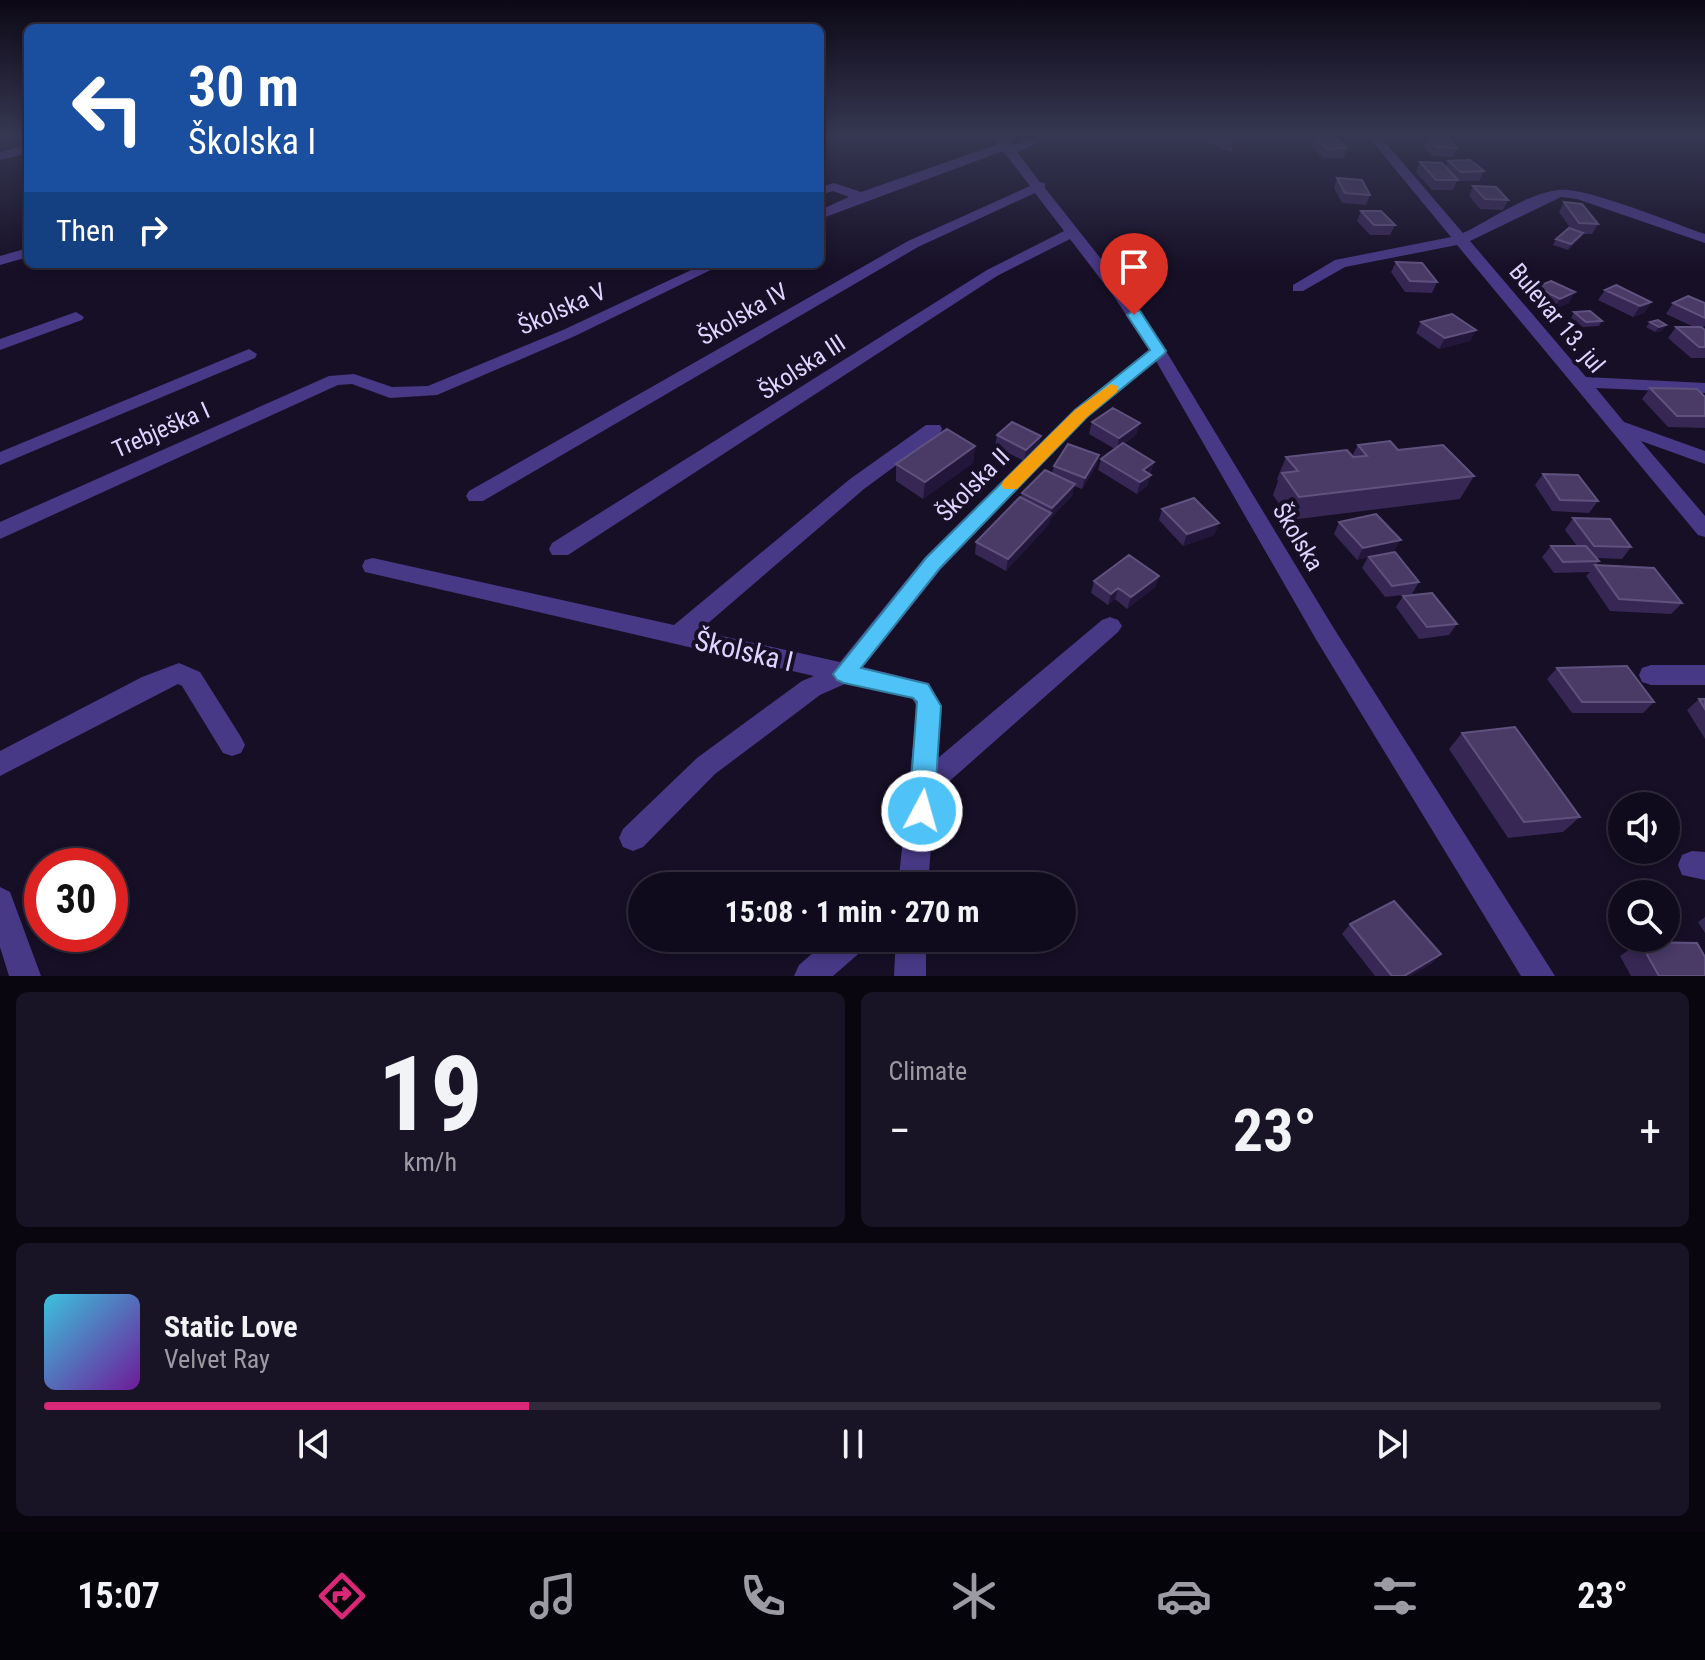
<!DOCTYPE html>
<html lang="en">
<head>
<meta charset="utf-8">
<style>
  body { margin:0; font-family:"Roboto Condensed",sans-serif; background:#191425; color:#f1f3f6; height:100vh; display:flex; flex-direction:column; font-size:30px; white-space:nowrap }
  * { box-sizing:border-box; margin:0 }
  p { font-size:26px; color:#9c9ba3 }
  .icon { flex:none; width:44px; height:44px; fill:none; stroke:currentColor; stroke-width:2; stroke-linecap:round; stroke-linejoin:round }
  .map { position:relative; height:976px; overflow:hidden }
  .drawer { display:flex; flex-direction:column; gap:16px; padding:16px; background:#09060f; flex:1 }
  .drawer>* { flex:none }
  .banner { position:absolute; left:24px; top:24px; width:800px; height:244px; border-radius:12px; box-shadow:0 4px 12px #0003,0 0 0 2px #302b3b; background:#1a4fa0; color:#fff; overflow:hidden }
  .fabs { position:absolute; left:1608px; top:792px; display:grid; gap:16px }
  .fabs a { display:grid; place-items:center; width:72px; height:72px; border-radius:50%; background:#100b1c; box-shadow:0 4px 12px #0003,0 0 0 2px #302b3b; font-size:40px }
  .speed { position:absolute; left:24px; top:848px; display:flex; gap:16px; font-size:40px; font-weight:700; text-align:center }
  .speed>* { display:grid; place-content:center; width:104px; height:104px; border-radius:50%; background:#100b1c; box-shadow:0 4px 12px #0003,0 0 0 2px #302b3b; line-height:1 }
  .speed .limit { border:12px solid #d22; background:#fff; color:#111 }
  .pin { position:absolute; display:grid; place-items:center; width:68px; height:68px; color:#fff; margin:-82px -34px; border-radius:50% 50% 50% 0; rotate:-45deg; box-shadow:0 0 8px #0007 }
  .pin .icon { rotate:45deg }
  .me { position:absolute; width:88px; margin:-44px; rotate:6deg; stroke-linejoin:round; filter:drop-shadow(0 0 6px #0008) }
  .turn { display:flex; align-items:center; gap:28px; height:168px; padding:0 32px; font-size:36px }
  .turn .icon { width:104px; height:104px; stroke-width:2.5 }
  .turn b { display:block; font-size:56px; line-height:68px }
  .then { display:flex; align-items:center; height:76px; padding:0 32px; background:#0003; gap:16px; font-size:30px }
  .big { font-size:60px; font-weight:700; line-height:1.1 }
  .drawer .card { flex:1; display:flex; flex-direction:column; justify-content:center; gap:12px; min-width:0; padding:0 28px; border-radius:12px; background:#191425 }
  .drawer .dial { align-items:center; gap:0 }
  .dial b { font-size:104px; line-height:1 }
  .song { display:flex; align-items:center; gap:24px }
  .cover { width:96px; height:96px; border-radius:12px; background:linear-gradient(135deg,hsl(190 70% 55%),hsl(280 70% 35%)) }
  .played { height:8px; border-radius:4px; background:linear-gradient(90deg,#db2777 30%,#302b3b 30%) }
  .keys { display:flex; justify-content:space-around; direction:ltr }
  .heat { display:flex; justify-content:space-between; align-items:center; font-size:44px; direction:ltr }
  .drawer .tiles { flex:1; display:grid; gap:16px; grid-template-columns:1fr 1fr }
  .card:last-child { grid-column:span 2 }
  .trip { position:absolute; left:628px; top:872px; width:448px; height:80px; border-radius:40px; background:#100b1c; box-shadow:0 4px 12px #0003,0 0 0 2px #302b3b; font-weight:700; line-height:80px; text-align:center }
  .menu { display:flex; height:128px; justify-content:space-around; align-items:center; background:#06040b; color:#9c9ba3 }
  .menu .icon { width:56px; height:56px }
  .menu .active { color:#db2777 }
  .menu b { font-size:36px; color:#f1f3f6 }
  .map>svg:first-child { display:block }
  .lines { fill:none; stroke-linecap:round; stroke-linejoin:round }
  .minor { fill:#483986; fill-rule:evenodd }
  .wall { fill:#372754 }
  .shaded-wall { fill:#22163a }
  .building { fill:#493a66; stroke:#60527e; stroke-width:2 }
  .route { fill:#4fc3f7; stroke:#337fa1; stroke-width:2 }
  .slow { fill:#f59e0b }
  .labels { text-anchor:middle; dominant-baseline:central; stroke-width:8; stroke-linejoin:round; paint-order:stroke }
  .street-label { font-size:24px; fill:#dfd4ff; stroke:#160f26 }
  .near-street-label { font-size:28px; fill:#dfd4ff; stroke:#160f26 }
</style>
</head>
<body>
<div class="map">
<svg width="1705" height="976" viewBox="0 0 1705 976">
  <rect width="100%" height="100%" fill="#160f26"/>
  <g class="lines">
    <path class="minor" d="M991 135H1003L1013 145 1040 135H1056L1017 152 1040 182 1045 183V188L1128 293 1166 351 1333 627 1555 976H1521L1317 641 1156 361 1087 417 941 569 863 667 929 683 942 706 938 758 1102 620 1110 617 1118 620 1122 626 1118 632 935 794 928 886H898L917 707 912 698 847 683 820 695 715 774 643 847 633 851 623 847 619 838 623 829 697 758 802 681 814 676 365 572 362 566 365 560 373 558 674 625 850 479 926 425H940L942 429 940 433 864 489 699 631 840 662 925 557 1075 409 1149 350 1115 298 1070 239 997 276 568 555H552L549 549 552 543 987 270 1064 231 1035 193 918 247 483 501H469L466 496 469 491 908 241 1030 186 1003 151 820 219V210L849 197 833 191 820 195V187L834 183 861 192 998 144Z
      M1367 135H1379L1463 233C1492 219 1526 194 1558 190 1585 186 1675 224 1705 234V243L1577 199 1561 197 1470 241 1586 377 1705 383V393L1596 388 1624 422 1705 451V464L1641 441 1705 516V537L1698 535 1457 245 1345 267 1303 291H1293V285L1335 260 1451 237Z
      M1697 135H1705V139L1699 138Z
      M28 145V153L0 160V152Z
      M28 248V257L0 265V256Z
      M704 264H723L575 336 437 395 390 398 352 384 338 385 0 539V522L329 376 354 374 392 387 428 386 563 330Z
      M76 312 84 317 82 320 0 350V339Z
      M249 349 257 354 255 358 0 465V452Z
      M179 663 200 672 241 737 245 745 241 753 232 756 223 753 182 686 178 684 0 776V751L142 677Z
      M1651 665H1705V685H1651L1642 682 1639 675 1642 668Z
      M1692 851 1705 852V880L1682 875 1678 865 1682 855Z
      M0 887 10 892 41 976H9L0 947Z
      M830 938H868L864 949 833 976H794L799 965Z
      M896 938H926V976H894Z"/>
  </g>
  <path class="wall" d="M1188 135H1267L1231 152Z
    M1319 135H1337L1336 138 1347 148 1344 158H1323L1310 145 1313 136H1320Z
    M1412 135H1428L1427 137 1413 136Z
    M1427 136 1457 148 1453 157 1432 156 1423 146Z
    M1448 161 1484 171 1479 181H1457L1453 190H1432L1416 172 1420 162 1446 167Z
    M1337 178 1370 195 1366 205 1342 203 1334 188Z
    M1473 186 1508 200 1503 210 1480 209 1469 196Z
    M1564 202 1598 224 1592 234H1583L1580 238 1568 250 1553 245 1556 239 1571 229 1559 212Z
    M1361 211 1395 225 1390 235H1370L1357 221Z
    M1396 262 1437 282 1432 293 1405 292 1391 272Z
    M1536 287 1569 303 1554 309 1530 297Z
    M1605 290 1651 302 1644 313 1633 317 1598 300Z
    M1673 303H1705V326L1702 328 1705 330V358H1691L1668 338 1676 327H1694L1666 314Z
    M1574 312 1602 321 1599 326 1583 327 1571 318Z
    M1658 320 1662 331 1655 332 1646 327 1650 322Z
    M1421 322 1476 330 1470 341 1439 349 1416 333Z
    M1650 388 1705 397V428L1668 427 1642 399Z
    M1092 422 1137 434 1124 444 1151 473 1147 486 1137 494 1098 470 1101 459 1115 449 1089 434Z
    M997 435 1039 448 1024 461 995 446Z
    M1358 445 1398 450 1474 476 1460 499 1290 520 1273 495 1278 481 1277 479 1286 457 1352 456Z
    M975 446 973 463 923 499 896 481V464Z
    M1099 455 1096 466 1082 489 1074 486 1072 496 1050 519 1049 524 1006 571 975 554 976 542 1021 498 1022 493 1052 473 1054 466Z
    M1543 474 1598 501 1589 513 1552 511 1535 485Z
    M1162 509 1219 523 1214 535 1183 546 1159 520Z
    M1573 518 1631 547 1622 559 1597 558 1599 561 1596 565 1682 603 1671 614 1610 611 1586 576 1590 572 1554 573 1542 557 1551 546H1577L1565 530Z
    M1339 522 1394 551 1377 555 1419 582 1412 594 1385 597 1362 568 1368 557 1357 560 1334 534Z
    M1159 576 1155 587 1127 609 1115 599 1108 605 1091 593 1094 581Z
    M1403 596 1457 624 1449 635 1419 639 1396 607Z
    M1557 668 1654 702 1643 713H1572L1547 679Z
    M1699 699H1705V739L1687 710Z
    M1462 733 1580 817 1563 832 1508 838 1449 749Z
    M1705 917V933L1698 922Z
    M1350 924 1441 954 1431 964 1410 976H1375L1342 934Z
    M1640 942 1705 976H1631L1620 956Z"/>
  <path class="shaded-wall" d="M1235 135H1267L1231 152Z
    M1583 233 1580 238 1568 250 1571 244Z
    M1575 292 1569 303 1554 309 1560 299Z
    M1651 302 1644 313 1633 317 1640 306Z
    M1666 325 1662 331 1655 332 1659 327Z
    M1476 330 1470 341 1439 349 1445 338Z
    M1140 423 1137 434 1117 449 1119 438Z
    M1041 436 1039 448 1024 461 1026 450Z
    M975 446 973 463 923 499 925 482Z
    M1099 455 1096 466 1082 489 1085 478Z
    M1154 462 1151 473 1140 482 1143 470Z
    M1151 475 1147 486 1137 494 1140 482Z
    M1075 484 1072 496 1050 519 1052 508Z
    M1051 513 1049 524 1006 571 1008 559Z
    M1219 523 1214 535 1183 546 1187 534Z
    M1401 540 1394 551 1357 560 1363 548Z
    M1159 576 1155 587 1127 609 1131 597Z
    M1118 588 1115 599 1108 605 1111 594Z
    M1441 954 1431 964 1410 976H1404Z"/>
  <path class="building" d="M1313 136H1334L1347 148 1327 149Z
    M1427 136 1448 137 1457 148 1436 147Z
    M1470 160 1484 171 1461 172 1448 161Z
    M1420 162 1442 163 1458 180H1436Z
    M1337 178 1362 180 1370 195 1345 193Z
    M1473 186 1496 187 1508 200 1485 199Z
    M1564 202 1582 204 1598 224 1579 223Z
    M1361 211H1381L1395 225H1374Z
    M1569 228 1583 233 1571 244 1556 239Z
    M1396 262 1422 263 1437 282 1410 281Z
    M1551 281 1575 292 1560 299 1536 287Z
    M1616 285 1651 302 1640 306 1605 290Z
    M1688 296 1705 303V318L1673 303Z
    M1590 311 1602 321 1586 322 1574 312Z
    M1452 314 1476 330 1445 338 1421 322Z
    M1658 320 1666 325 1659 327 1650 322Z
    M1676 327H1701L1705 330V347H1699Z
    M1650 388 1697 389 1705 397V416H1677Z
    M1113 408 1140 423 1119 438 1092 422Z
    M1012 422 1041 436 1026 450 997 435Z
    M947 429 975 446 925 482 896 464Z
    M1390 441 1398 450 1443 445 1474 476 1299 497 1282 473 1298 471 1286 457 1347 450 1353 457 1367 456 1358 445Z
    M1123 443 1154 462 1143 470 1151 475 1140 482 1101 459Z
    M1068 444 1099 455 1085 478 1054 466Z
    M1045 470 1075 484 1052 508 1022 493Z
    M1543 474 1578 475 1598 501 1560 500Z
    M1020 497 1051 513 1008 559 976 542Z
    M1194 498 1219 523 1187 534 1162 509Z
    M1376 514 1401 540 1363 548 1339 522Z
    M1573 518 1610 519 1631 547 1594 546Z
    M1551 546H1586L1599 561 1563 562Z
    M1395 552 1419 582 1392 586 1369 557Z
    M1129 555 1159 576 1131 597 1118 588 1111 594 1094 581Z
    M1595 565 1654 568 1682 603 1619 599Z
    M1432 593 1457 624 1427 627 1403 596Z
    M1627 666 1654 702H1582L1557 668Z
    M1699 699H1705V709Z
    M1515 727 1580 817 1524 822 1462 733Z
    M1394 901 1441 954 1404 976H1392L1350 924Z
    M1640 942 1697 943 1705 957V976H1659Z"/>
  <linearGradient id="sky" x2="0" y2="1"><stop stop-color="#0c0815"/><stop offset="0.5" stop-color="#363752"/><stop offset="1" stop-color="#363752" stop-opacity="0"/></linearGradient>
  <rect width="1705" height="271" fill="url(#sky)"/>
  <path class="route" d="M1134 310 1140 311 1166 351 1164 354 1087 417 940 568 861 668 928 684 941 706 934 811 930 819 922 823 913 819 909 811 917 702 913 698 844 683 837 680 833 674 926 558 1075 410 1150 350 1127 315Z"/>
  <path class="slow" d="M1111 384 1117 386V392L1087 417 1017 489H1004L1001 485 1004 480 1075 410Z"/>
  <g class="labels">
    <g class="street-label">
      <text transform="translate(562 309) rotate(-24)">Školska V</text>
      <text transform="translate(743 314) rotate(-30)">Školska IV</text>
      <text transform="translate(1557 318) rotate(50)">Bulevar 13. jul</text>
      <text transform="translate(802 367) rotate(-33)">Školska III</text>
      <text transform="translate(161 430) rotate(-24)">Trebješka I</text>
      <text transform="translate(973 485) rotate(-45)">Školska II</text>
      <text transform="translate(1298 537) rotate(59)">Školska</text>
    </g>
    <g class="near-street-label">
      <text transform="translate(744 651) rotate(13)">Školska I</text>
    </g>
  </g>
</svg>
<div class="fabs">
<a><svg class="icon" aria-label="sound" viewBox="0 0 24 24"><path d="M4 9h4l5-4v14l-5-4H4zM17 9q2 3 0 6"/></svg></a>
<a><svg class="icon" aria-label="search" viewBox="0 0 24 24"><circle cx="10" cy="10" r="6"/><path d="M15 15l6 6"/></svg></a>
</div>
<div class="speed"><div class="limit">30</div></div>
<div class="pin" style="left:1134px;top:315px;background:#d93025"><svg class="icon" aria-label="arrive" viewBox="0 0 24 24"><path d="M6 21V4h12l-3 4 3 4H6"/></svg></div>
<svg class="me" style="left:922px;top:811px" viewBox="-20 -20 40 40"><circle r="17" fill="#4fc3f7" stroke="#fff" stroke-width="3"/><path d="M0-11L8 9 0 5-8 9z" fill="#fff"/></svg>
<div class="trip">15:08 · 1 min · 270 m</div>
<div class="banner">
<div class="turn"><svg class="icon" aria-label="left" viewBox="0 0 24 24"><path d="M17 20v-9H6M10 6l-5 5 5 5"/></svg><div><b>30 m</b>Školska I</div></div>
<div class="then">Then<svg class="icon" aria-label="right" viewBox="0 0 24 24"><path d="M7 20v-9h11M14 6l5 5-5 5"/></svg></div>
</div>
</div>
<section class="drawer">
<div class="tiles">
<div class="card dial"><b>19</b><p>km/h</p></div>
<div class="card"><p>Climate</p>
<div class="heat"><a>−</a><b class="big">23°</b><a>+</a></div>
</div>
<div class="card">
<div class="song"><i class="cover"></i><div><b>Static Love</b><p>Velvet Ray</p></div></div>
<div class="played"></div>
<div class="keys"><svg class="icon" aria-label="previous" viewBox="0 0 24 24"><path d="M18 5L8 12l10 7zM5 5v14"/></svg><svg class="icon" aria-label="pause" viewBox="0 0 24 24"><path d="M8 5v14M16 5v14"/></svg><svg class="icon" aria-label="next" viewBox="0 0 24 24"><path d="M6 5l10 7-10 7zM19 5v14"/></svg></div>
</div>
</div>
</section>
<nav class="menu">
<b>15:07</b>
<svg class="icon active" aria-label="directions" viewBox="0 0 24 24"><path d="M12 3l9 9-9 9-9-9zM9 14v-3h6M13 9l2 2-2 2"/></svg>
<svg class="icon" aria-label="music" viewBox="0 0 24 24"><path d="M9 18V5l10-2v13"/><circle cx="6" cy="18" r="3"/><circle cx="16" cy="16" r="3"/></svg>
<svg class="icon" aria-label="phone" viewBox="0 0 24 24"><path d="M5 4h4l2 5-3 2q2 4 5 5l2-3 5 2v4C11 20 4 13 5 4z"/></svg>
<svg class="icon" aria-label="climate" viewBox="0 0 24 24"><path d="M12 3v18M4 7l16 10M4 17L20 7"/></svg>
<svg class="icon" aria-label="car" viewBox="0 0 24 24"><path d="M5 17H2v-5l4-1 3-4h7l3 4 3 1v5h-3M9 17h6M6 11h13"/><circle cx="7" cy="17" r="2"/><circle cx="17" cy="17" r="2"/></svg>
<svg class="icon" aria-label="filters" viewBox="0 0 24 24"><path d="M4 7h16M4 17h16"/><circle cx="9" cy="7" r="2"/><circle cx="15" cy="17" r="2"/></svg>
<b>23°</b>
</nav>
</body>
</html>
